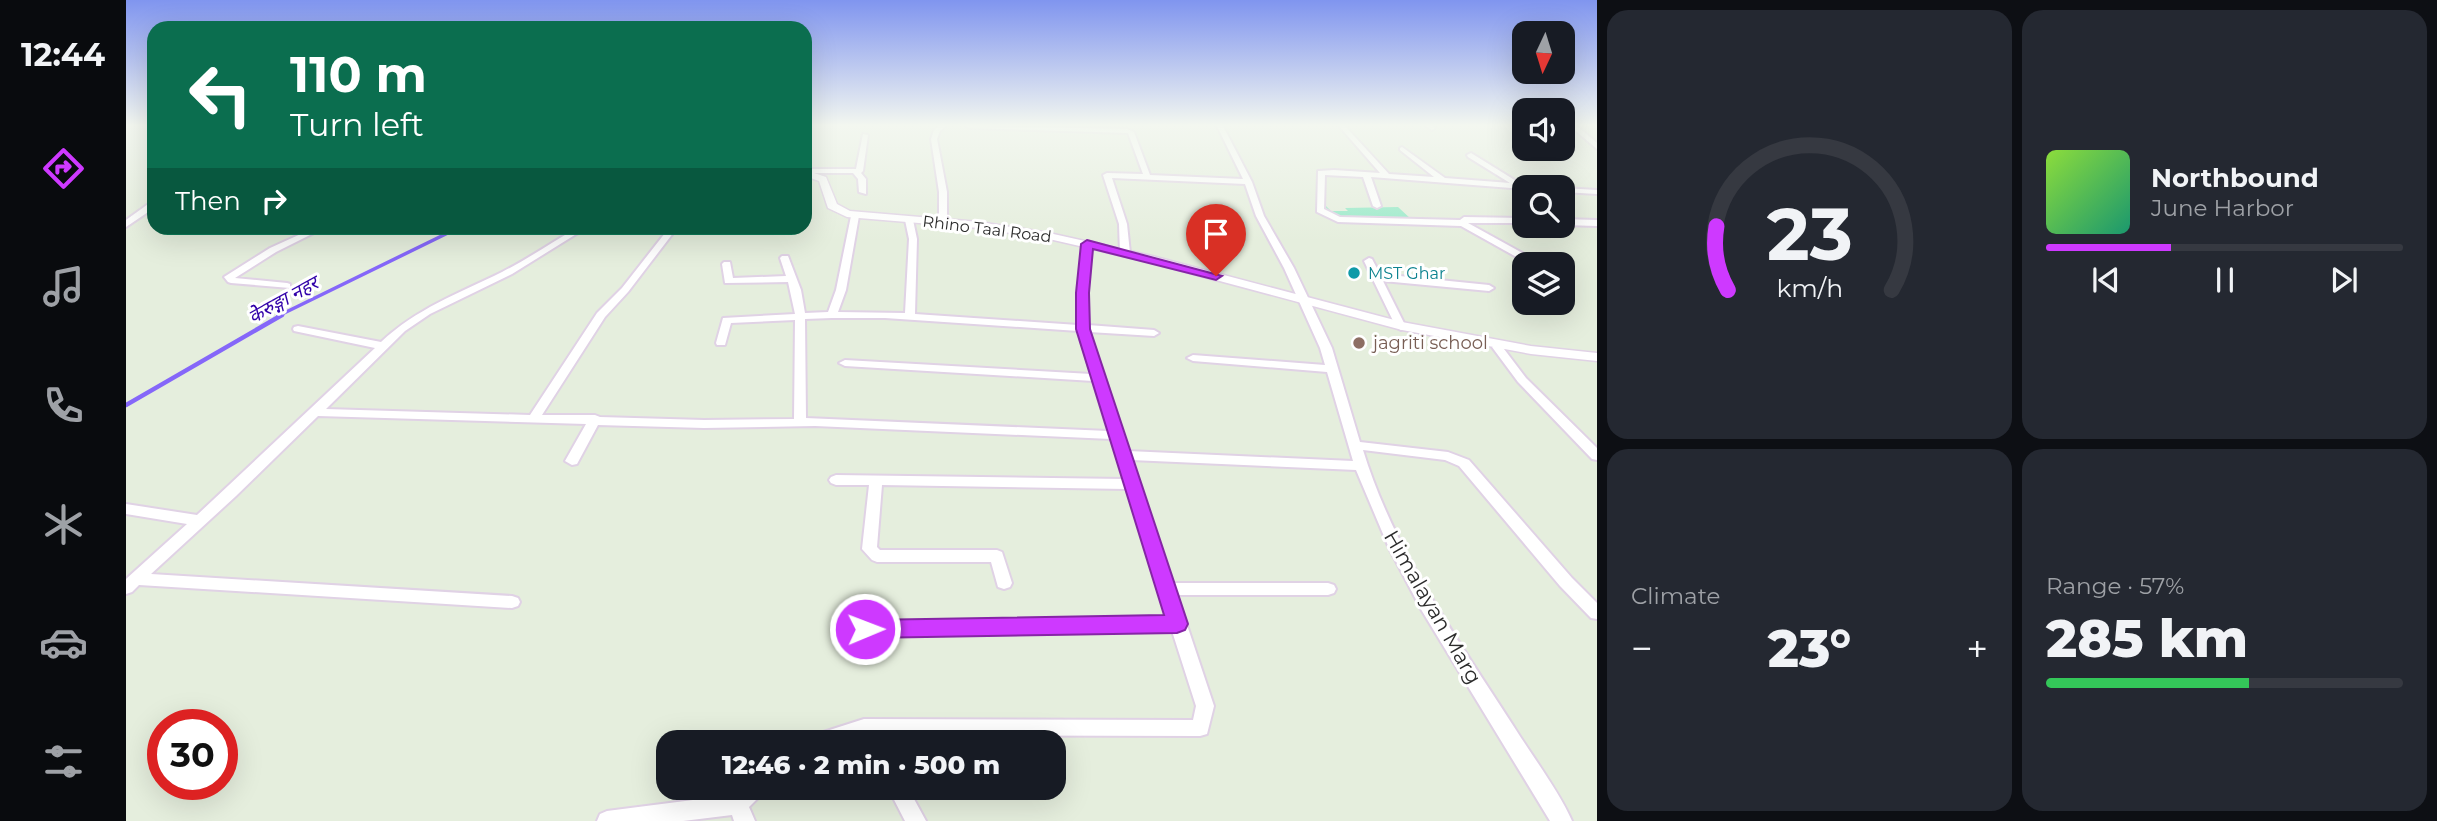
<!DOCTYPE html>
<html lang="en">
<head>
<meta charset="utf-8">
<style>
  body { margin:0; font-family:Montserrat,"Noto Sans Devanagari",sans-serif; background:#242831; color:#f1f3f6; height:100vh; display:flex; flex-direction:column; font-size:26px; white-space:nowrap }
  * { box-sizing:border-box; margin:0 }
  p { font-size:23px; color:#9ea1a6 }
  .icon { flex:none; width:38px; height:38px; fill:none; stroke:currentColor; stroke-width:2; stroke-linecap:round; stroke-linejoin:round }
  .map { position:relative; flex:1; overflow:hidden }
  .drawer { display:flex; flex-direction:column; gap:10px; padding:10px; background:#0d0f14; width:840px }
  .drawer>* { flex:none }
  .banner { position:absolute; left:21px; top:21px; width:665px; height:214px; border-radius:21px; box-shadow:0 7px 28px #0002; background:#0b6e4f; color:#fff; overflow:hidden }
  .needle { width:46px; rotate:184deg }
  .buttons { position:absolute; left:1386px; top:21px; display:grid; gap:14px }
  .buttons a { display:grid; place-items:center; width:63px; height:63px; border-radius:14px; background:#171b24; box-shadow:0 7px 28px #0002; font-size:35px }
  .speed { position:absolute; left:21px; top:709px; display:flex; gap:14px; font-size:35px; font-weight:700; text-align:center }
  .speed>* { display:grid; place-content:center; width:91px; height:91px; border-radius:50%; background:#171b24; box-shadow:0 7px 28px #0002; line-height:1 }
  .speed .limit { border:10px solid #d22; background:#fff; color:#111 }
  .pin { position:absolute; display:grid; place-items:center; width:60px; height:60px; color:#fff; margin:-72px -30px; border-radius:50% 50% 50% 0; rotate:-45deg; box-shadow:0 0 7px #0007 }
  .pin .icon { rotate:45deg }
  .me { position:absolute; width:77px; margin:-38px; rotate:89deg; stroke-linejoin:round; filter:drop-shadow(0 0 5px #0008) }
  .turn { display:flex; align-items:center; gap:24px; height:147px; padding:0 28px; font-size:32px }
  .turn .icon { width:91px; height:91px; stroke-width:2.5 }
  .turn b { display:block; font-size:49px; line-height:60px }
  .then { display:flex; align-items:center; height:66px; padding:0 28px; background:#0003; gap:14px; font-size:26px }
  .big { font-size:52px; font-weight:800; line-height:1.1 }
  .drawer .widget { flex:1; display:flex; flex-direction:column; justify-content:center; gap:10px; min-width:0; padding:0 24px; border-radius:21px; background:#242831 }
  .drawer .dial { align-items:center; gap:0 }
  .dial svg { height:182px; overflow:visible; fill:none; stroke:#363941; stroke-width:7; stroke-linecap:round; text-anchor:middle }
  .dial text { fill:#f1f3f6; stroke:none }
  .song { display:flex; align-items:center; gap:21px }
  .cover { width:84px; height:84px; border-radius:10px; background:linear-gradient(135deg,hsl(90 70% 55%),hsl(160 70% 35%)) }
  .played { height:7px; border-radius:4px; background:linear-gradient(90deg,#ce39ff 35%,#363941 35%) }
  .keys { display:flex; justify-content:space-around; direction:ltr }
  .heat { display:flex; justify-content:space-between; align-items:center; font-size:38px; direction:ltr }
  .charge { height:10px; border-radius:5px; background:linear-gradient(90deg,#34c759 57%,#363941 0) }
  .drawer .tiles { flex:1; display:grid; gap:10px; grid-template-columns:repeat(2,1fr) }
  .trip { position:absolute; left:530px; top:730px; width:410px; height:70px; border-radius:21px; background:#171b24; box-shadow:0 7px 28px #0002; font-weight:800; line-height:70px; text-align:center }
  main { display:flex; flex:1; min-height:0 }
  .tab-bar { display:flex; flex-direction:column; width:126px; justify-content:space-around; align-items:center; background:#090b0e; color:#9ea1a6 }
  .tab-bar .icon { width:49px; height:49px }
  .tab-bar .on { color:#ce39ff }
  .tab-bar b { font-size:32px; color:#f1f3f6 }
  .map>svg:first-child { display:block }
  .green { fill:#95e9c7 }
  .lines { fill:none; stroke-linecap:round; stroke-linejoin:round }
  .stream-far1 { stroke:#8567f9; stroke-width:3.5 }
  .stream { stroke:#8567f9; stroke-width:4.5 }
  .street-casing { stroke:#e0d2e5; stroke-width:4 }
  .secondary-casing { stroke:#e0d2e5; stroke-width:3 }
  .street { fill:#fff; fill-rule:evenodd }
  .secondary { fill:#fff; fill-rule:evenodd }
  .route { fill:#ce39ff; stroke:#8625a6; stroke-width:2 }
  .culture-dot { fill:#0f9aa8; stroke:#fff; stroke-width:2.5 }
  .education-dot { fill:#8d6e63; stroke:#fff; stroke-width:2.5 }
  .labels { text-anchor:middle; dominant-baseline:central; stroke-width:6; stroke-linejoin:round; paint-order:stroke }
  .far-street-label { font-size:16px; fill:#2c2c2c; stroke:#fff }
  .far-culture-label { font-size:16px; fill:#0d838f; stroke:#fff; text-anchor:start }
  .education-label { font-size:18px; fill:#785e54; stroke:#fff; text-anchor:start }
  .water-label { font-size:19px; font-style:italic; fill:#3102a9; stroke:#fff }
  .near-street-label { font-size:21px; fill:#2c2c2c; stroke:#fff }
</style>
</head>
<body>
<main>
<nav class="tab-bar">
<b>12:44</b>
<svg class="icon on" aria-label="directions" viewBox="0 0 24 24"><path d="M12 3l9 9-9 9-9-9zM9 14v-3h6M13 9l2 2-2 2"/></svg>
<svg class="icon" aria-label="music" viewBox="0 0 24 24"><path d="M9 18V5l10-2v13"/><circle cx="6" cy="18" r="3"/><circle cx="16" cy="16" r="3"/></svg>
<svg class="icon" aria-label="phone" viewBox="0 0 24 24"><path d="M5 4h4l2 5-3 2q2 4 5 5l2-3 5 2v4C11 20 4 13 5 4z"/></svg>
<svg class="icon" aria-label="climate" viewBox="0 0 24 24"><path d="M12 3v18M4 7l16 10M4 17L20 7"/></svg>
<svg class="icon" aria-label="car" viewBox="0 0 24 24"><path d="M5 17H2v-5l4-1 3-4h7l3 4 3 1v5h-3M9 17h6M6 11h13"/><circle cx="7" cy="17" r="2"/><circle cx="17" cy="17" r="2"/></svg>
<svg class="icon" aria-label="filters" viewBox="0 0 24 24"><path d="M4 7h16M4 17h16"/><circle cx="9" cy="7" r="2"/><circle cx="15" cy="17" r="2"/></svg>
</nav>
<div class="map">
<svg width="1471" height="821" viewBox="0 0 1471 821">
  <rect width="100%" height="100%" fill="#e5eedd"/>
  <path class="green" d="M1200 206 1205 211H1222L1219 208 1272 207 1286 220 1210 216 1201 213Z"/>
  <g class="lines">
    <path class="stream-far1" d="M152 316 332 228"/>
    <path class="stream" d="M0 405 156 315"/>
    <defs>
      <path id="street" d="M813 126H820L814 131 811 139 821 192V222L817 225 813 222V192L805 139 808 130Z
        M840 126 1001 129 1008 132 1024 175 1117 179 1091 126H1097L1126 182 1138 216 1168 268 1206 348 1234 442 1322 452 1343 460 1446 578 1471 603V619L1465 618 1434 586 1333 466 1319 460 1237 450C1268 552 1333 641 1390 730 1407 757 1434 793 1446 821H1424L1296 611 1263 548 1230 470 1005 460 1046 583H1202L1208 585 1210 589 1208 593 1202 595H1051L1088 706 1081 734 1074 736 753 735 756 742H737L734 737 718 742H683L685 736 738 719 1067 720 1070 706 1046 631 717 637 711 635 709 630 711 625 717 623 1042 617 1001 489 756 485 751 547 754 550H871L876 552 886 583 884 587 878 589 872 587 865 562H751L746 560 736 549 743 485H710L705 483 703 480 705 477 710 475 998 479 985 439 689 426 578 428 472 425 451 464 446 465 439 461 460 424 192 416 110 496 25 574 386 596 392 598 394 602 392 606 386 608 13 585 6 592 0 594V579L61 524 0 514V504L71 515 249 348 168 331 167 329 168 327 172 326 255 342C290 309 333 293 376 272 402 259 426 242 451 228H460L386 274 304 314 279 331 200 409 404 415 471 313 496 288 543 228H551L502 292 479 317 416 415H469L474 417 578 420 668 419 669 320 605 323 599 345H591L590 343 597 318 669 314 662 282 599 283 596 264 598 262H604L607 278 660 276 654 258 656 256H662L675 290 679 313 702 312 710 290 725 216 729 213 733 216 720 290 712 312 779 313 783 239 779 220 783 217 787 220 791 239 789 314 952 325 951 293 957 244 964 242 961 293 962 325 1028 330 1033 333 1028 336 963 332 1002 451 1227 461 1201 372 1067 361 1061 358 1067 355 1199 365 1194 348 1158 268 1130 216 1119 184 986 178 1001 224 1004 253 999 256 994 253 993 224 977 175 981 173 1017 174 1002 133 843 128ZM706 318H759L952 331 965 374 719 360 713 363 719 366 967 381 982 431 680 418 679 319Z
        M1213 126H1219L1263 174 1308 177 1274 150V148L1276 147 1319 178 1384 183 1342 157 1341 155 1345 153 1395 184 1406 187H1398V189L1245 177 1255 206 1251 208 1247 206 1237 177 1199 175 1198 209 1214 217 1334 220 1338 217 1398 218V223H1342L1409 260V264H1403L1335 226 1212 222 1191 212 1192 171 1208 170 1254 173Z
        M1300 126H1307L1309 128 1306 130Z
        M1444 126H1451L1471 143V149Z
        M737 134 742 135 737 171 735 173 740 179V194L733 192 732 179 727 173H679V169H730Z
        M1437 188 1471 190V194L1437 192Z
        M25 202H28V208L0 227V220Z
        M1437 219 1471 220V226L1437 225Z
        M188 228H198L150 252 109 278 161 283 164 284V288L105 283 102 282 98 277 144 248Z
        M1243 258 1246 259 1254 274 1363 285 1368 288 1363 291 1257 281 1280 327 1275 330 1270 327 1238 261Z
        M1371 344 1375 345 1400 378 1471 448V460L1466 459 1392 382 1366 347Z
        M614 788H638L635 795 623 807 629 821H608L606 815 557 821H471L474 814 481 811 606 795Z
        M762 788H782L800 821H779Z"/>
      <path id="secondary" d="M679 170 700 177 711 204 724 211 853 222 923 233 1026 256 1276 322 1405 346 1471 353V361L1405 354 1276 330 1019 261 923 239 853 228 721 217 702 208 693 181 679 176Z"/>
    </defs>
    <use href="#street" class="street-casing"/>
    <use href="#secondary" class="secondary-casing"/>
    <use href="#street" class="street"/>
    <use href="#secondary" class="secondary"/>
  </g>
  <linearGradient id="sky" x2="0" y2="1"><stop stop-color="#8095ef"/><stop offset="0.52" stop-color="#f3f7f0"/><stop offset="1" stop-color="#f3f7f0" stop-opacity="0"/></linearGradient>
  <rect width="1471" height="241" fill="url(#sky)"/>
  <path class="route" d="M961 240 1096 276 1090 280 967 249 963 293 964 329 1062 624 1059 630 1051 633 739 638 731 635 728 629 731 623 739 620 1038 615 950 329V293L955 244Z"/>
  <circle class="culture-dot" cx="1228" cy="273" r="7"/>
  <circle class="education-dot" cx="1233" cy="343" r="7"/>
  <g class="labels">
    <g class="far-street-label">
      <text transform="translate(861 229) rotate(7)">Rhino Taal Road</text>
    </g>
    <g class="far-culture-label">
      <text x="1242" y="273">MST Ghar</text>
    </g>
    <g class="education-label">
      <text x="1247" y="343">jagriti school</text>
    </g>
    <g class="water-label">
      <text transform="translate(157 300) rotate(-29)">केेरुङ्गा नहर</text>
    </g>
    <g class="near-street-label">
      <text transform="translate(1307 607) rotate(60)">Himalayan Marg</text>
    </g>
  </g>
</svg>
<div class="buttons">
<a><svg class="needle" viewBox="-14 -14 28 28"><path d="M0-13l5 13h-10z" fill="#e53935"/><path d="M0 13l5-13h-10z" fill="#9ea1a6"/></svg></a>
<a><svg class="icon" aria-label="sound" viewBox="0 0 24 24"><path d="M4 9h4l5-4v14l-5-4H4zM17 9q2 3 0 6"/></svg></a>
<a><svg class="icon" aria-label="search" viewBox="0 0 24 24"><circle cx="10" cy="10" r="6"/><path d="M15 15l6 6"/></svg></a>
<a><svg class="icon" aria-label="layers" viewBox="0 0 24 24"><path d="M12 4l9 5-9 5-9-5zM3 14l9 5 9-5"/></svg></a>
</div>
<div class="speed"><div class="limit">30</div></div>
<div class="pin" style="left:1090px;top:276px;background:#d93025"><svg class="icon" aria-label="arrive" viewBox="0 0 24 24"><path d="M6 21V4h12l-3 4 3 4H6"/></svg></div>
<svg class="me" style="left:739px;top:629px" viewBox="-20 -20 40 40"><circle r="17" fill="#ce39ff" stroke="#fff" stroke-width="3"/><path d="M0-11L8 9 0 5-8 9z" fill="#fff"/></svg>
<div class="trip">12:46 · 2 min · 500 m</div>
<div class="banner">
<div class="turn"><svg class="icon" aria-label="left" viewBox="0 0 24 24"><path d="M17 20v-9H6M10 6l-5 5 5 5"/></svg><div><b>110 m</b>Turn left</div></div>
<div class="then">Then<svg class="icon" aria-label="right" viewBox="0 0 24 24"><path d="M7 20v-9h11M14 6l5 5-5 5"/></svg></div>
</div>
</div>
<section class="drawer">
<div class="tiles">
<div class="widget dial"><svg viewBox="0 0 100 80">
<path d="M14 69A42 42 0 1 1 86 69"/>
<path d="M14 69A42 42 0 0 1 9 41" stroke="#ce39ff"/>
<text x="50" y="56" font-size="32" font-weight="700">23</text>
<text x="50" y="72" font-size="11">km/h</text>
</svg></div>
<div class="widget">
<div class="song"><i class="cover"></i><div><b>Northbound</b><p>June Harbor</p></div></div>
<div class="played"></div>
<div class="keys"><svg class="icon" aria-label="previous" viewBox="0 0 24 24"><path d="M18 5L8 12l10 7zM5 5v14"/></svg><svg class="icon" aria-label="pause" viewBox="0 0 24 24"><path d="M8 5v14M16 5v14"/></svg><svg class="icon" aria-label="next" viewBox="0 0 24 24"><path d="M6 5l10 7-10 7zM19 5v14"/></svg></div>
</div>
<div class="widget"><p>Climate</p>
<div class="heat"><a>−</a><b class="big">23°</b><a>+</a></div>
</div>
<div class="widget"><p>Range · 57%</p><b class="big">285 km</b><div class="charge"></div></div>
</div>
</section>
</main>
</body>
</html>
